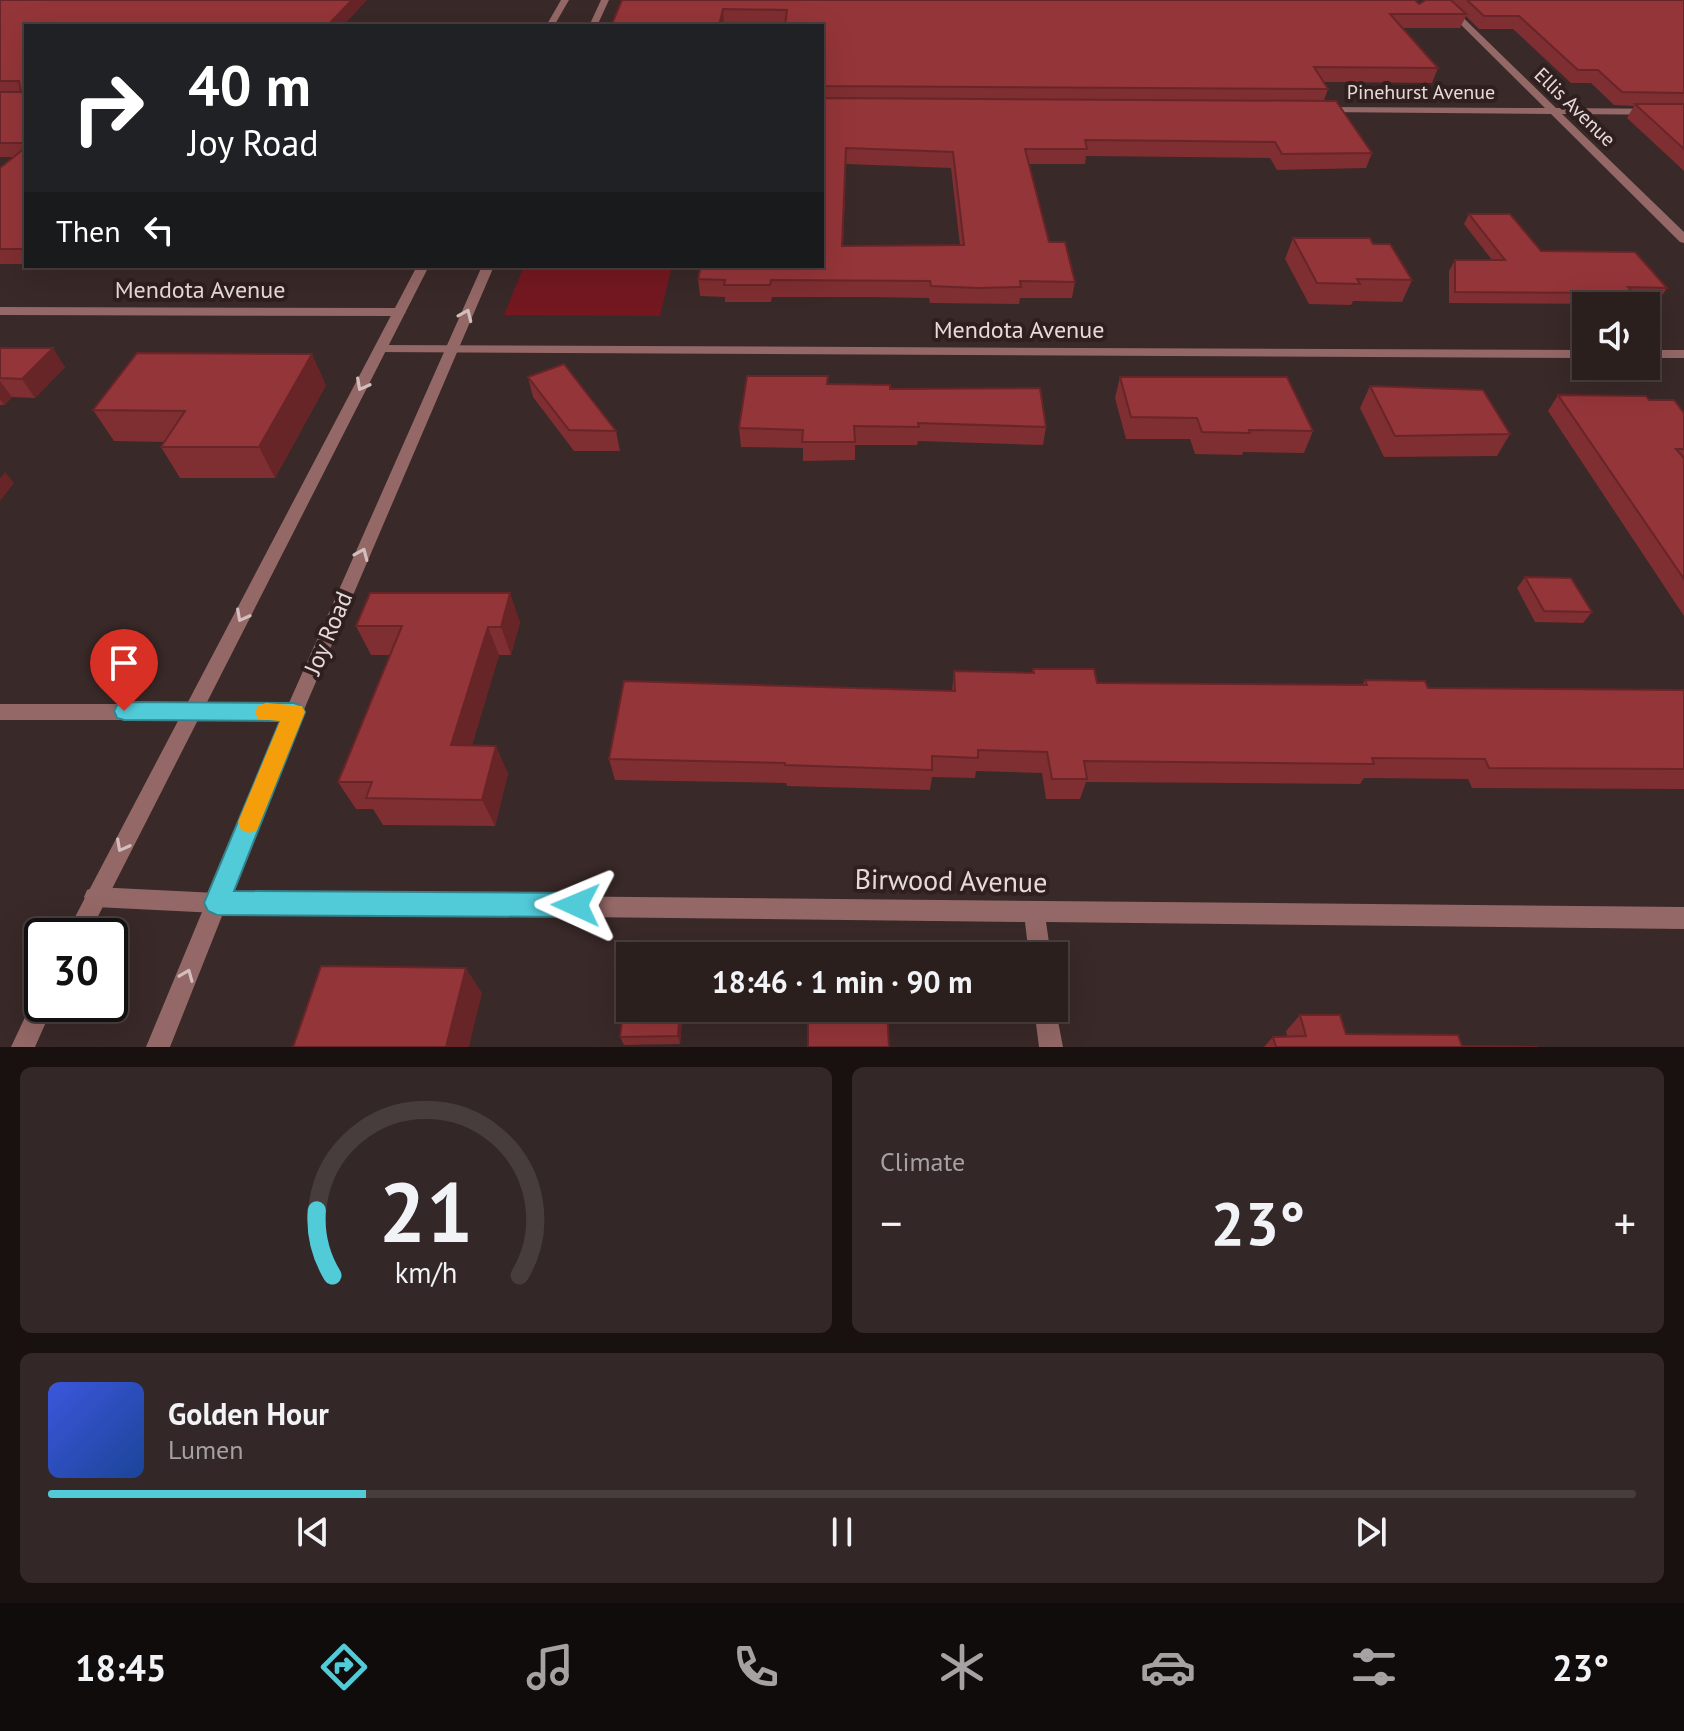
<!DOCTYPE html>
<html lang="en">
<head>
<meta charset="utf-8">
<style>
  body { margin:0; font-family:"PT Sans",sans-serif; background:#332727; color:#f1f3f6; height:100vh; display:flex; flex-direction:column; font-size:30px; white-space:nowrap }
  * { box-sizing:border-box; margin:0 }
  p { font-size:26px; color:#a6a2a4 }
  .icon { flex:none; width:44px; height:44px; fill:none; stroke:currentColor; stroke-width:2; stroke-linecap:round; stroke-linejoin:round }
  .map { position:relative; height:1047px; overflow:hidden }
  .drawer { display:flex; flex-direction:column; gap:20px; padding:20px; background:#181110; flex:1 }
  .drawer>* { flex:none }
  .top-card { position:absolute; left:24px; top:24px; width:800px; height:244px; border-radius:0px; box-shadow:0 8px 32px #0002,0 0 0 2px #473d3c; background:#202124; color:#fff; overflow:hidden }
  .tools { position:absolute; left:1572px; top:292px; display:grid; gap:16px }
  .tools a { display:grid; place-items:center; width:88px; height:88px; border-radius:0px; background:#2b1f1e; box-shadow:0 8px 32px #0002,0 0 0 2px #473d3c; font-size:40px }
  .speed { position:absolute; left:24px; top:918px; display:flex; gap:16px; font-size:40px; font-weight:700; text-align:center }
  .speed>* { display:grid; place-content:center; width:104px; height:104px; border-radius:50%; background:#2b1f1e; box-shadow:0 8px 32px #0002,0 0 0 2px #473d3c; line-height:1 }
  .speed .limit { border:4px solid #111; border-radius:12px; background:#fff; color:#111 }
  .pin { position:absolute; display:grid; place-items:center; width:68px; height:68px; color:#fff; margin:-82px -34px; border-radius:50% 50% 50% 0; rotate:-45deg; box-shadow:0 0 8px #0007 }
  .pin .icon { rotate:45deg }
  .me { position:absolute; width:88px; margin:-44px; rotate:271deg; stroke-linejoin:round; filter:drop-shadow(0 0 6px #0008) }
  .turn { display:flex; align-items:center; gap:28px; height:168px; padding:0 32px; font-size:36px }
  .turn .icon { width:104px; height:104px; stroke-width:2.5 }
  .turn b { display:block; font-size:56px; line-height:68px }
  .then { display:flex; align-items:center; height:76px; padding:0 32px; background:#0003; gap:16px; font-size:30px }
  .big { font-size:60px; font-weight:700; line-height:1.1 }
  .drawer .widget { flex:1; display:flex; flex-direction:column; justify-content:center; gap:12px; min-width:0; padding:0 28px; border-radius:12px; background:#332727 }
  .drawer .dial { align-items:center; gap:0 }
  .dial svg { height:208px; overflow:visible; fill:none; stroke:#473d3c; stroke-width:7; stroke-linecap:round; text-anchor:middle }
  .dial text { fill:#f1f3f6; stroke:none }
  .song { display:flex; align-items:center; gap:24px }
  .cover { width:96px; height:96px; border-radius:12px; background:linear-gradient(135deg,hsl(230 70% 55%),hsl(220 70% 35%)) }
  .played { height:8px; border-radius:4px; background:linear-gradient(90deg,#52cbd9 20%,#473d3c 20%) }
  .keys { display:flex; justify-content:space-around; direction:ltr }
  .heat { display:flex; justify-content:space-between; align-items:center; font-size:44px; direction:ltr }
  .drawer .tiles { flex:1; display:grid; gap:20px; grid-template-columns:1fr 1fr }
  .widget:last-child { grid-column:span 2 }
  .trip { position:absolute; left:616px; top:942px; width:452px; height:80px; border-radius:0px; background:#2b1f1e; box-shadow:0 8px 32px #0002,0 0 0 2px #473d3c; font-weight:700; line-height:80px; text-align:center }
  .dock { display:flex; height:128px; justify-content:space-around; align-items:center; background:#110c0c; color:#a6a2a4 }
  .dock .icon { width:56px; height:56px }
  .dock .selected { color:#52cbd9 }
  .dock b { font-size:36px; color:#f1f3f6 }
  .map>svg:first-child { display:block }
  .green { fill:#741820 }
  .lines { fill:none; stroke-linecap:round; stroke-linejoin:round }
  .minor { fill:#946866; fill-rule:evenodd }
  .tertiary { fill:#946866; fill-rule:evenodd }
  .wall { fill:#7f2e31; fill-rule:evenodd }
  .shaded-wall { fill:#682528 }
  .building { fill:#943539; stroke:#682528; stroke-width:2; fill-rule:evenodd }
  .oneway { stroke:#d2bebd }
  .route { fill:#52cbd9; stroke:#35848d; stroke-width:2 }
  .slow { fill:#f59e0b }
  .labels { text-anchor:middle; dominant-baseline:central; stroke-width:8; stroke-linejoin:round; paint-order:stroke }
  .far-street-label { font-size:20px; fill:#e6dbda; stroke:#2f1f1e }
  .street-label { font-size:24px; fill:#e6dbda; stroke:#2f1f1e }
  .near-street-label { font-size:28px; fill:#e6dbda; stroke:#2f1f1e }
</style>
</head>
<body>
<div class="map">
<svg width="1684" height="1047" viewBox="0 0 1684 1047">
  <rect width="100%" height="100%" fill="#392928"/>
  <path class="green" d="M524 266H672L660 316 504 315Z"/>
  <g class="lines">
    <path class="minor" d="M1436 0H1445L1556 108 1684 109V115L1562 114 1684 232V243L1680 242 1551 114 1320 112 1319 110 1324 107 1545 108Z
      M0 307 400 308 406 312 400 316 0 315Z
      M381 345 1586 350V358L376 352 374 349Z
      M1646 350H1684V358H1646Z
      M0 704H294L301 706 303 712 301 718 294 720H0Z
      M95 887 217 893 1684 907V929L1046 922 1051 956H1029L1025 922 217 913 95 907 87 904 84 897 87 890Z
      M1054 1000 1063 1047H1039L1034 1008H1054Z"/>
    <path class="tertiary" d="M561 0H569L554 26H546Z
      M601 0H609L597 26H589Z
      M417 266H429L88 936H65Z
      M482 266H494L303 712 170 1047H146L285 712Z
      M42 993V1004H54L35 1047H11L35 996Z"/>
  </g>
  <path class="wall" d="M0 0 26 26V264H0V168L14 157H0Z
    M622 0 1419 4 1426 0H1684V171L1627 118 1634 106 1614 105 1591 83H1571L1513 29H1479L1466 16 1460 28H1403L1438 68 1432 83 1324 82 1328 89 1324 100 1372 153 1366 168 1277 170 1270 158 1185 157 1086 156 1085 164H1029L1049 242 1075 282 1072 298H1020L1019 304 930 303 929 298 868 297H772L771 302H725V297L700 296 698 279 822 266V26L785 24 724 23V26H611ZM846 164 951 168 960 245 843 246Z
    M1469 214 1541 251 1667 288 1660 298H1630L1626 304 1449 303V271L1455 260H1492L1464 224Z
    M1293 238 1373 244 1412 280 1402 302 1353 301 1351 305 1309 304 1285 259Z
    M0 348 65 367 35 398 12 397 4 405H0Z
    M528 377 616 431 620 451H574L533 397Z
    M1120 377 1313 431 1304 453 1243 452 1242 455 1195 454 1190 439H1126L1115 398Z
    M828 384 890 389 1046 427 1043 445 918 441 917 445H855V460L803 461V448L741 447 739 428Z
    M326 385 275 478H180L161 447 164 442 114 441 93 410Z
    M1370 386 1510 434 1497 456 1384 457 1360 408Z
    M1558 395 1649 400 1684 413V616L1548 411Z
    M1525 577 1592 612 1583 623 1535 622 1517 588Z
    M520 622 511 655H499L472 745 508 773 495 826 383 825 373 809H356L338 782 390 655H371L356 626Z
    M1033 669 1097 683 1362 685 1365 680 1428 688 1684 690V789L1472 788 1468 779 1364 778 1360 784 1086 782 1080 799H1046L1042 773 976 771 975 778 932 777 930 790 787 786 786 783 615 780 609 759 952 691 954 671 1032 673Z
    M683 1008 680 1044 624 1045 620 1037Z
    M1300 1015 1346 1034 1462 1046 1538 1047H1264L1273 1037 1287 1036 1286 1031Z"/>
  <path class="shaded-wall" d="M352 0H367L343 26H327Z
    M723 9 724 26H719Z
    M53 348 65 367 35 398 22 379Z
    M312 354 326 385 275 478 259 447Z
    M0 381 12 397 4 405 0 399Z
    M5 472 14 483 0 501V478Z
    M510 593 520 622 511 655 501 627Z
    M488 627 499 655 464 772 451 745Z
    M496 746 508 773 495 826 482 800Z
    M466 968 482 993 469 1047H446Z
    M680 1008H683L680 1044 678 1036Z"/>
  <path class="building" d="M0 0H352L327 26H26V143H0V92H21L19 81H0Z
    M622 0H1415L1419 4 1426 0H1451L1466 14H1390L1438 68 1314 67 1328 89 822 86V26H785L787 10 723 9 719 26H611Z
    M1467 0H1684V93L1622 92 1598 70H1578L1519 16H1484Z
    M822 98 1336 101 1372 153 1282 154 1275 142 1189 141 1085 140 1087 149H1025L1049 242H1065L1075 282 1020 281 1021 287 978 288 931 286 930 281 771 280 770 285H724L725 280 698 279 701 266H822ZM846 148 953 152 964 245 842 246Z
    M1635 104H1684V149Z
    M26 147V249H0V168Z
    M1469 214H1510L1541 251 1635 252 1667 288 1628 287 1633 293 1455 292V260H1505Z
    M1293 238H1370L1373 244H1390L1412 280 1357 279 1360 284 1317 283Z
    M0 348H53L22 379 0 378Z
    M137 353 312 354 259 447H161L185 411 93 410Z
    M564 364 616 431 569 430 528 377Z
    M747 376H828L827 384 890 385V389L1040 388 1046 427 918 423 919 427 854 426 855 442H802L803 430 739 428Z
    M1120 377H1287L1313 431 1249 430 1250 433 1202 432 1197 418 1131 417Z
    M1370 386 1483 390 1510 434 1395 436Z
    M1558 395 1646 396 1649 400H1674L1684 413V449H1676L1684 458V579Z
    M1525 577 1571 578 1592 612 1544 611Z
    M370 593H510L501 627H488L451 745 496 746 482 800 366 798 372 782H338L402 626H356Z
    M1033 669H1094L1097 683 1367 685 1365 680 1425 681 1428 688 1684 690V769L1489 768 1485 759 1372 758 1374 764 1084 761 1087 779H1052L1047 752 978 750V758L932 756V770L785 765V763L609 759 624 681 955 691 954 671 1034 673Z
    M321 966 466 968 446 1047H293Z
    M627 983H630V1008H680L678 1036 620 1037Z
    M808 1008H887L889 1047H808Z
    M1300 1015H1340L1346 1034 1458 1035 1462 1046 1538 1047H1276L1273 1037 1306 1036Z"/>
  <defs><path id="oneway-chevron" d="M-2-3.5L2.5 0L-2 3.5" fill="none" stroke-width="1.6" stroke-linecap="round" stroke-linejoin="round" transform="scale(2)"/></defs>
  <g class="oneway">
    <use href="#oneway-chevron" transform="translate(466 315) rotate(-66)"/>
    <use href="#oneway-chevron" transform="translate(362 385) rotate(118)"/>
    <use href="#oneway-chevron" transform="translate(362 554) rotate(-67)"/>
    <use href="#oneway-chevron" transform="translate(242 616) rotate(118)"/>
    <use href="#oneway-chevron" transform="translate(122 846) rotate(118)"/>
    <use href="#oneway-chevron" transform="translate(187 975) rotate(-68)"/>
  </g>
  <path class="route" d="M124 702 294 703 302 706 305 712 234 891 576 893 584 897 588 905 584 913 576 917 217 915 208 911 204 903 280 721 124 720 117 718 114 711 117 705Z"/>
  <path class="slow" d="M266 703 302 706 305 712 257 830 249 833 241 830 238 822 280 721 258 719 255 712 258 706Z"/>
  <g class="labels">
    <g class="far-street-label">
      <text x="1421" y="92">Pinehurst Avenue</text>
      <text transform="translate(1575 107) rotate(44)">Ellis Avenue</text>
    </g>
    <g class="street-label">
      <text x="200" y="289">Mendota Avenue</text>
      <text x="1019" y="329">Mendota Avenue</text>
      <text transform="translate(328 633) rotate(-67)">Joy Road</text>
    </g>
    <g class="near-street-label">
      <text transform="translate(951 880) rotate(1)">Birwood Avenue</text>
    </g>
  </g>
</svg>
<div class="tools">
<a><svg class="icon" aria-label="sound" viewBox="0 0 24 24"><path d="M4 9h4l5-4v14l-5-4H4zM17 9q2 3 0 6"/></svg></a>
</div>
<div class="speed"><div class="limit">30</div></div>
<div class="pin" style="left:124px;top:711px;background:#d93025"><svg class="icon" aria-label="arrive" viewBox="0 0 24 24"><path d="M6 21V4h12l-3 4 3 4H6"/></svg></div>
<svg class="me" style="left:576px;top:905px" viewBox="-20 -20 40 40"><path d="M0-17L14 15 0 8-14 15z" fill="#52cbd9" stroke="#fff" stroke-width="4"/></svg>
<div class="trip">18:46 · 1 min · 90 m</div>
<div class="top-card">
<div class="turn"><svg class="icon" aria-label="right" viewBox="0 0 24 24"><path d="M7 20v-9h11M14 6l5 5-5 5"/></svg><div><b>40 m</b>Joy Road</div></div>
<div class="then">Then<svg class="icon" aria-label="left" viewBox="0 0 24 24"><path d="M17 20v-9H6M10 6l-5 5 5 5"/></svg></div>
</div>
</div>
<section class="drawer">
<div class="tiles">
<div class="widget dial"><svg viewBox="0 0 100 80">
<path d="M14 69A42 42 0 1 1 86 69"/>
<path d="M14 69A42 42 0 0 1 8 44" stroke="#52cbd9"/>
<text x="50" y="56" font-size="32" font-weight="700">21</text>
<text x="50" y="72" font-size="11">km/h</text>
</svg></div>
<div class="widget"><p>Climate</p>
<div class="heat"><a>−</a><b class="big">23°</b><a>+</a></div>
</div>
<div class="widget">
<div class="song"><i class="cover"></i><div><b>Golden Hour</b><p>Lumen</p></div></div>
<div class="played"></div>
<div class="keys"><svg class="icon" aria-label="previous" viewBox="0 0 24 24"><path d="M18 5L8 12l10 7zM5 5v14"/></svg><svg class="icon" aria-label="pause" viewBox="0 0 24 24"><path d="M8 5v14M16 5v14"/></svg><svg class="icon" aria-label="next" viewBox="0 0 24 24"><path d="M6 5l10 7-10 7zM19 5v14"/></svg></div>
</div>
</div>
</section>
<nav class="dock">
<b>18:45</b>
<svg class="icon selected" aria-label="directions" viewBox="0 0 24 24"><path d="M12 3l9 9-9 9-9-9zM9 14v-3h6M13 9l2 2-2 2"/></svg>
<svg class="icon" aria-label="music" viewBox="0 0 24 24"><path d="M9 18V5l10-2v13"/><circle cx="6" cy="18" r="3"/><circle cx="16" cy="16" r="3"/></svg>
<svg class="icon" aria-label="phone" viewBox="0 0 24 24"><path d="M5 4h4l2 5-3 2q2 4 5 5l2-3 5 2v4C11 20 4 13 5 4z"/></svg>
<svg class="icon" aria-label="climate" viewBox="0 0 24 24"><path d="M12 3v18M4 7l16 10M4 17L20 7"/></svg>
<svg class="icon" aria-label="car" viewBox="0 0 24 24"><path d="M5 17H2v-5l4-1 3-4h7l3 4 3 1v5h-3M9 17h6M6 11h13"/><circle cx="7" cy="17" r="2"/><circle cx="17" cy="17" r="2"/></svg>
<svg class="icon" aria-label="filters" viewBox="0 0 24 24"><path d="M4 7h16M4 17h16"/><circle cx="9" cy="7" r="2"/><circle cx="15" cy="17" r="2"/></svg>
<b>23°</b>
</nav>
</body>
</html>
